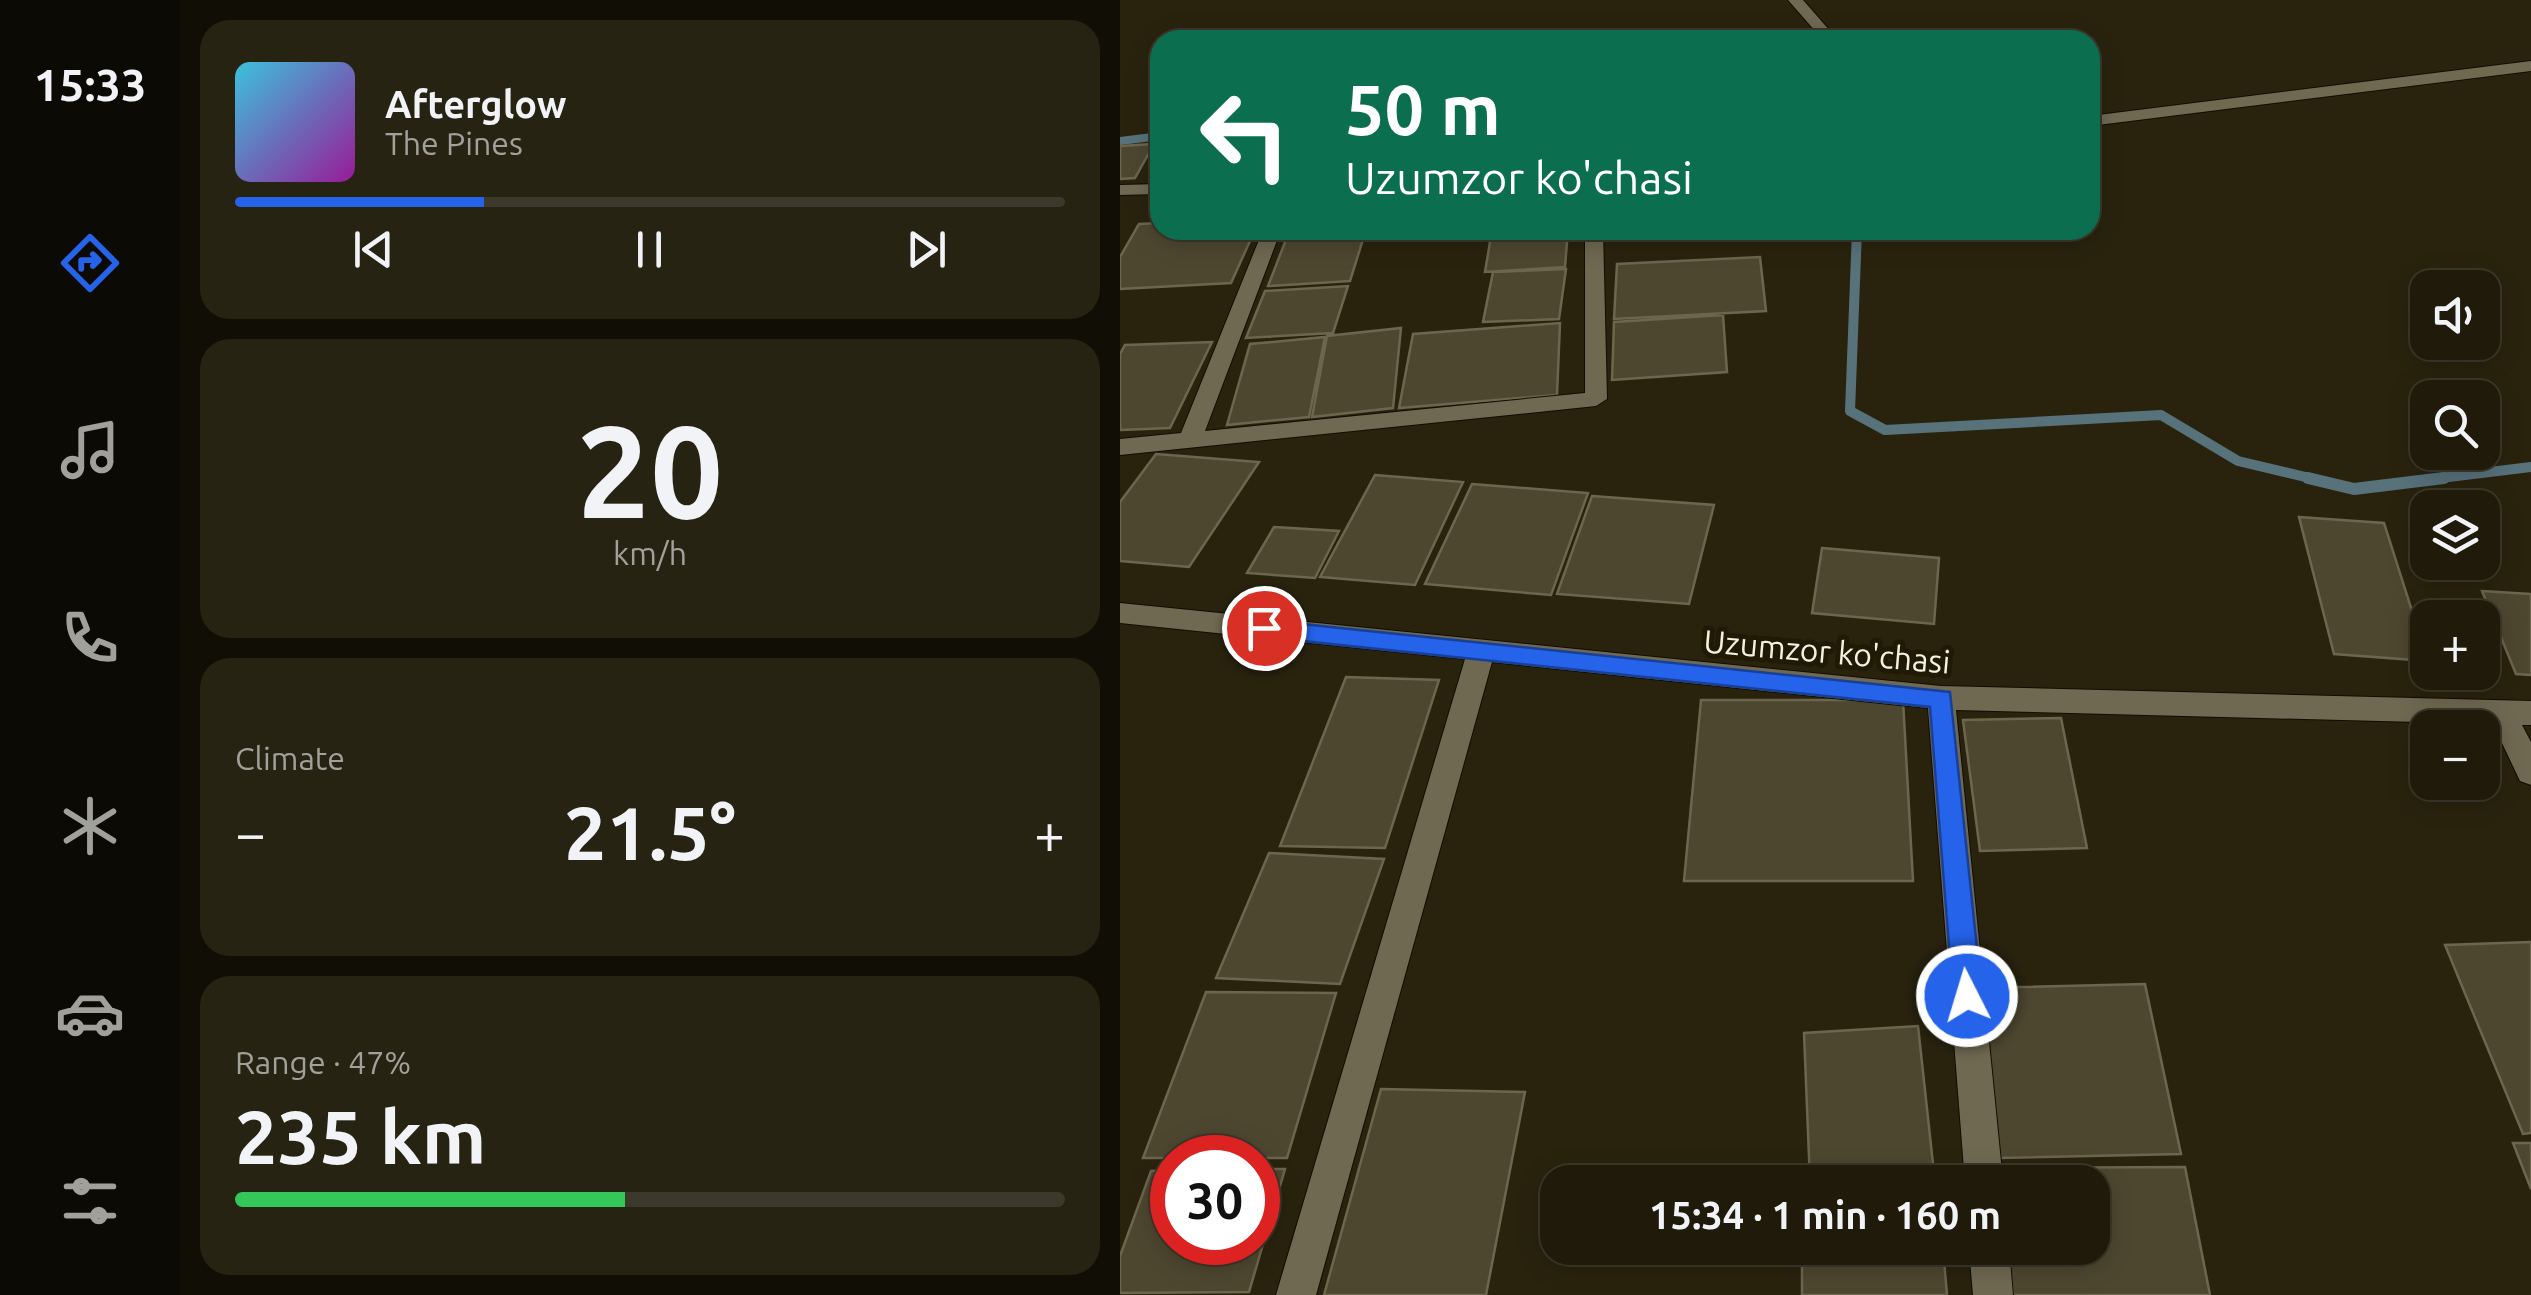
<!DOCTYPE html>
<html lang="en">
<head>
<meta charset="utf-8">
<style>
  body { margin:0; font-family:Ubuntu,sans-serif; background:#272313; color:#f1f3f6; height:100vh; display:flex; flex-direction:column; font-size:38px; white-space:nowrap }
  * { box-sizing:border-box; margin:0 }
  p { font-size:32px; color:#a1a19c }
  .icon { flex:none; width:55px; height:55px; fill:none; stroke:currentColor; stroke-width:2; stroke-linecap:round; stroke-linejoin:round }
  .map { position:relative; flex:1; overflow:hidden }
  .sheet { display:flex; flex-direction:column; gap:20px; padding:20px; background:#110e06; width:940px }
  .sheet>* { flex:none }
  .banner { position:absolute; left:30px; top:30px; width:950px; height:210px; border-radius:30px; box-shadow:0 5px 25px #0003,0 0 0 2px #3c382b; background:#0b6e4f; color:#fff; overflow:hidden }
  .fabs { position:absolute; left:1290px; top:270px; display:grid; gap:20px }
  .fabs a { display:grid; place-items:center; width:90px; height:90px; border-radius:20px; background:#1f1a0a; box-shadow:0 5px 25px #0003,0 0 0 2px #3c382b; font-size:50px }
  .speed { position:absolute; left:30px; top:1135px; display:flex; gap:20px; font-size:50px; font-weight:700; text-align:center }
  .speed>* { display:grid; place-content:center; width:130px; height:130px; border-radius:50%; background:#1f1a0a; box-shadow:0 5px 25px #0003,0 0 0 2px #3c382b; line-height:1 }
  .speed .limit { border:15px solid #d22; background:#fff; color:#111 }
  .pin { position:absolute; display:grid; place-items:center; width:85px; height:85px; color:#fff; margin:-42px; border:5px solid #fff; border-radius:50%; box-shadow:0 2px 10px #0007 }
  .me { position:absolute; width:110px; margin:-55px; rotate:355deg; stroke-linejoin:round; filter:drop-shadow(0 0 8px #0008) }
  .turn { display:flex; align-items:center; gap:35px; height:210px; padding:0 30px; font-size:45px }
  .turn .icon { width:130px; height:130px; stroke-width:2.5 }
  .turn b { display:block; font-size:70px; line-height:85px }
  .big { font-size:75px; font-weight:600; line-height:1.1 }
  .sheet .widget { flex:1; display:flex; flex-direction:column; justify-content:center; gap:15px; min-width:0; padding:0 35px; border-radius:30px; background:#272313 }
  .sheet .dial { align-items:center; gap:0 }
  .dial b { font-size:130px; line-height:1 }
  .song { display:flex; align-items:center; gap:30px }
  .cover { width:120px; height:120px; border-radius:15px; background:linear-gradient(135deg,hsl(190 70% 55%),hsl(300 70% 35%)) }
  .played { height:10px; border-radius:5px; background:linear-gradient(90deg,#2563eb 30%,#3c382b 30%) }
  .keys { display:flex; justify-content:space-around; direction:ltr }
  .heat { display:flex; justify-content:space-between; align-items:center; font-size:55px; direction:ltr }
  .charge { height:15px; border-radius:8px; background:linear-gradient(90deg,#34c759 47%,#3c382b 0) }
  .trip { position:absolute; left:420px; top:1165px; width:570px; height:100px; border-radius:30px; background:#1f1a0a; box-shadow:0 5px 25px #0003,0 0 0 2px #3c382b; font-weight:600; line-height:100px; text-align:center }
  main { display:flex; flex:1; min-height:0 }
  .tabs { display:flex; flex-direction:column; width:180px; justify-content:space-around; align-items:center; background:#0c0a04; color:#a1a19c }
  .tabs .icon { width:70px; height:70px }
  .tabs .active { color:#2563eb }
  .tabs b { font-size:45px; color:#f1f3f6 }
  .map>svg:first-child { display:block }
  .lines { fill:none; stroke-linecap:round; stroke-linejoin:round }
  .stream-far2 { stroke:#58727c; stroke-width:8 }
  .stream-far1 { stroke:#58727c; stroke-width:10 }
  .stream { stroke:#58727c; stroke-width:12 }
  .building { fill:#4e4730; stroke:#6d664e; stroke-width:2.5 }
  .minor-casing { stroke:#120c00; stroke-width:2 }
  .minor { fill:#706952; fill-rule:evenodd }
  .route { fill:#2563eb; stroke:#184099; stroke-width:2.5 }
  .labels { text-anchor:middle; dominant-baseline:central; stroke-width:10; stroke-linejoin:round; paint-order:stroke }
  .street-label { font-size:32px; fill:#f4f0e3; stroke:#201a05 }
</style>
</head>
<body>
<main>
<nav class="tabs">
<b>15:33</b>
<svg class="icon active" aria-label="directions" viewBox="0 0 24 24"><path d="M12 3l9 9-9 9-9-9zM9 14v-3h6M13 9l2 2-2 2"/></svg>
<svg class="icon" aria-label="music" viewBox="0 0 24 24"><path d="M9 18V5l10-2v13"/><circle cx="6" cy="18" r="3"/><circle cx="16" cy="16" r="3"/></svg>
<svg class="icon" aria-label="phone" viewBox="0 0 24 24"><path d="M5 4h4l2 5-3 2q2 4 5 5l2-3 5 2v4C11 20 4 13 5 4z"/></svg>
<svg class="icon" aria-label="climate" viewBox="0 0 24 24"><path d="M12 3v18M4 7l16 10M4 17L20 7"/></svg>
<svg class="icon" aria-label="car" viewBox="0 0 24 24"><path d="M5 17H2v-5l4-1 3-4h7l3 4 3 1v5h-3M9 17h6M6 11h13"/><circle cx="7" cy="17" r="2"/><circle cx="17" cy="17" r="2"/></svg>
<svg class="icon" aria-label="filters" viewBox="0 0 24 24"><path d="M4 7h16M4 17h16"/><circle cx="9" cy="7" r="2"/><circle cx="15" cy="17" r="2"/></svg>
</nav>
<section class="sheet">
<div class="widget">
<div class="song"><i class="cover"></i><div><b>Afterglow</b><p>The Pines</p></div></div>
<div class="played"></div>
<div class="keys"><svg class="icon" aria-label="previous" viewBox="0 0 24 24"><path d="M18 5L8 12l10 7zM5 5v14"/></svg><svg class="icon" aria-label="pause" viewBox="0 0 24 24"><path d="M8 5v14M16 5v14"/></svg><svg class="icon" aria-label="next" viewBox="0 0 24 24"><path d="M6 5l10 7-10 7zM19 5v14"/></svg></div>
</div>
<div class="widget dial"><b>20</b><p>km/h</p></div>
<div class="widget"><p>Climate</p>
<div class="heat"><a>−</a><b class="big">21.5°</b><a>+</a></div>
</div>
<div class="widget"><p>Range · 47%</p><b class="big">235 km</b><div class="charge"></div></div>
</section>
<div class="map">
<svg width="1411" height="1295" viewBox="0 0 1411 1295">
  <rect width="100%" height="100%" fill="#29230e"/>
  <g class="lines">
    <path class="stream-far2" d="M0 141 40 136"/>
    <path class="stream-far1" d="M737 230 730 411 765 430 1041 415 1118 461 1198 480
      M1304 480 1411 467"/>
    <path class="stream" d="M1188 478 1234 489 1324 478"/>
  </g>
  <path class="building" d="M34 144 15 178 0 179V146Z
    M40 223V230H135L111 283 0 289V257L19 224Z
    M372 230H448L445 267 365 272Z
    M245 233 230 281 148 286 167 237Z
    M640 257 646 311 494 319 497 264Z
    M446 269 439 319 363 322 373 272Z
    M228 286 213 333 126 338 145 291Z
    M603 315 607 372 492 380 494 322Z
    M440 323 437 395 279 408 293 334Z
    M281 328 273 408 192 417 207 336Z
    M205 337 189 417 107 425 130 344Z
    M92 342 50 428 0 430V354L5 345Z
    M36 454 139 462 69 567 0 561V502Z
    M255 475 343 482 295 585 200 577Z
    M352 484 468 493 431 595 305 584Z
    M472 496 594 505 569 604 437 594Z
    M1179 517 1264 523 1308 661 1214 654Z
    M154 527 219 531 195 578 127 573Z
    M702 548 819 558 814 624 692 613Z
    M1362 591 1411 594V675L1396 674Z
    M226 677 319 680 265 848 160 846Z
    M581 700H783L793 881H564Z
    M941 718 967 848 860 851 843 720Z
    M149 853 264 859 220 984 96 978Z
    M1411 942V1133L1403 1134 1325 945Z
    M1025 984 1061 1154 880 1158 861 988Z
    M86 992 216 993 167 1158H23Z
    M798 1026 815 1182H690L684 1033Z
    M261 1089 405 1092 366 1295H204Z
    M1393 1143H1411V1189Z
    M1065 1167 1090 1295H893L888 1248H972V1182H882L880 1168Z
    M138 1169H165L129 1292 0 1293V1256L31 1171 52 1170V1242H138Z
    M682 1248H823L827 1295H682Z"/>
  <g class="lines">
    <defs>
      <path id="minor" d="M668 0H683L718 40H703Z
        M1411 61V71L970 126V116Z
        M40 184V194L0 195V185Z
        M143 230H161L85 431 465 393V230H483L487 399 476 406 0 455V439L61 433Z
        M0 603 821 686 1411 701V725H1402L1411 742V785L1400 781 1373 724 836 710 883 1182H845L808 708 372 662 196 1295H156L345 659 0 623Z
        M849 1248H889L893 1295H853Z"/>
    </defs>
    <use href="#minor" class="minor-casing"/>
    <use href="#minor" class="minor"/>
  </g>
  <path class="route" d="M144 620 830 692 862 996 857 1006 847 1010 837 1006 833 996 810 707 144 637 133 628Z"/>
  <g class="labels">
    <g class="street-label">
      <text transform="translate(707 651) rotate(5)">Uzumzor ko'chasi</text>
    </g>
  </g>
</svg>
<div class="fabs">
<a><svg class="icon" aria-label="sound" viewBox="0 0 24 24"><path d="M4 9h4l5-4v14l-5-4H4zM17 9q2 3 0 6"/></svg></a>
<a><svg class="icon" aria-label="search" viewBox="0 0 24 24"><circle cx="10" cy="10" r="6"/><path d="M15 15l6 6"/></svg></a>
<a><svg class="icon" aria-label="layers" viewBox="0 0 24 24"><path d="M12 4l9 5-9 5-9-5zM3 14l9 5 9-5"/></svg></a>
<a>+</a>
<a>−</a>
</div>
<div class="speed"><div class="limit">30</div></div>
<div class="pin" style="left:144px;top:628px;background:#d93025"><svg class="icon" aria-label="arrive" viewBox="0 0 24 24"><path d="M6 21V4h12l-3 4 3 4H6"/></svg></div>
<svg class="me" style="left:847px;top:996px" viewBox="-20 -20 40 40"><circle r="17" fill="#2563eb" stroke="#fff" stroke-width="3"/><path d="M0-11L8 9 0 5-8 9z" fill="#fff"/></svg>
<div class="trip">15:34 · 1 min · 160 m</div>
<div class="banner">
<div class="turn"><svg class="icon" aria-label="left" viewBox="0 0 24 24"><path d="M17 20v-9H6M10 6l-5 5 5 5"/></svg><div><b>50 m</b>Uzumzor ko'chasi</div></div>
</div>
</div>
</main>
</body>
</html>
